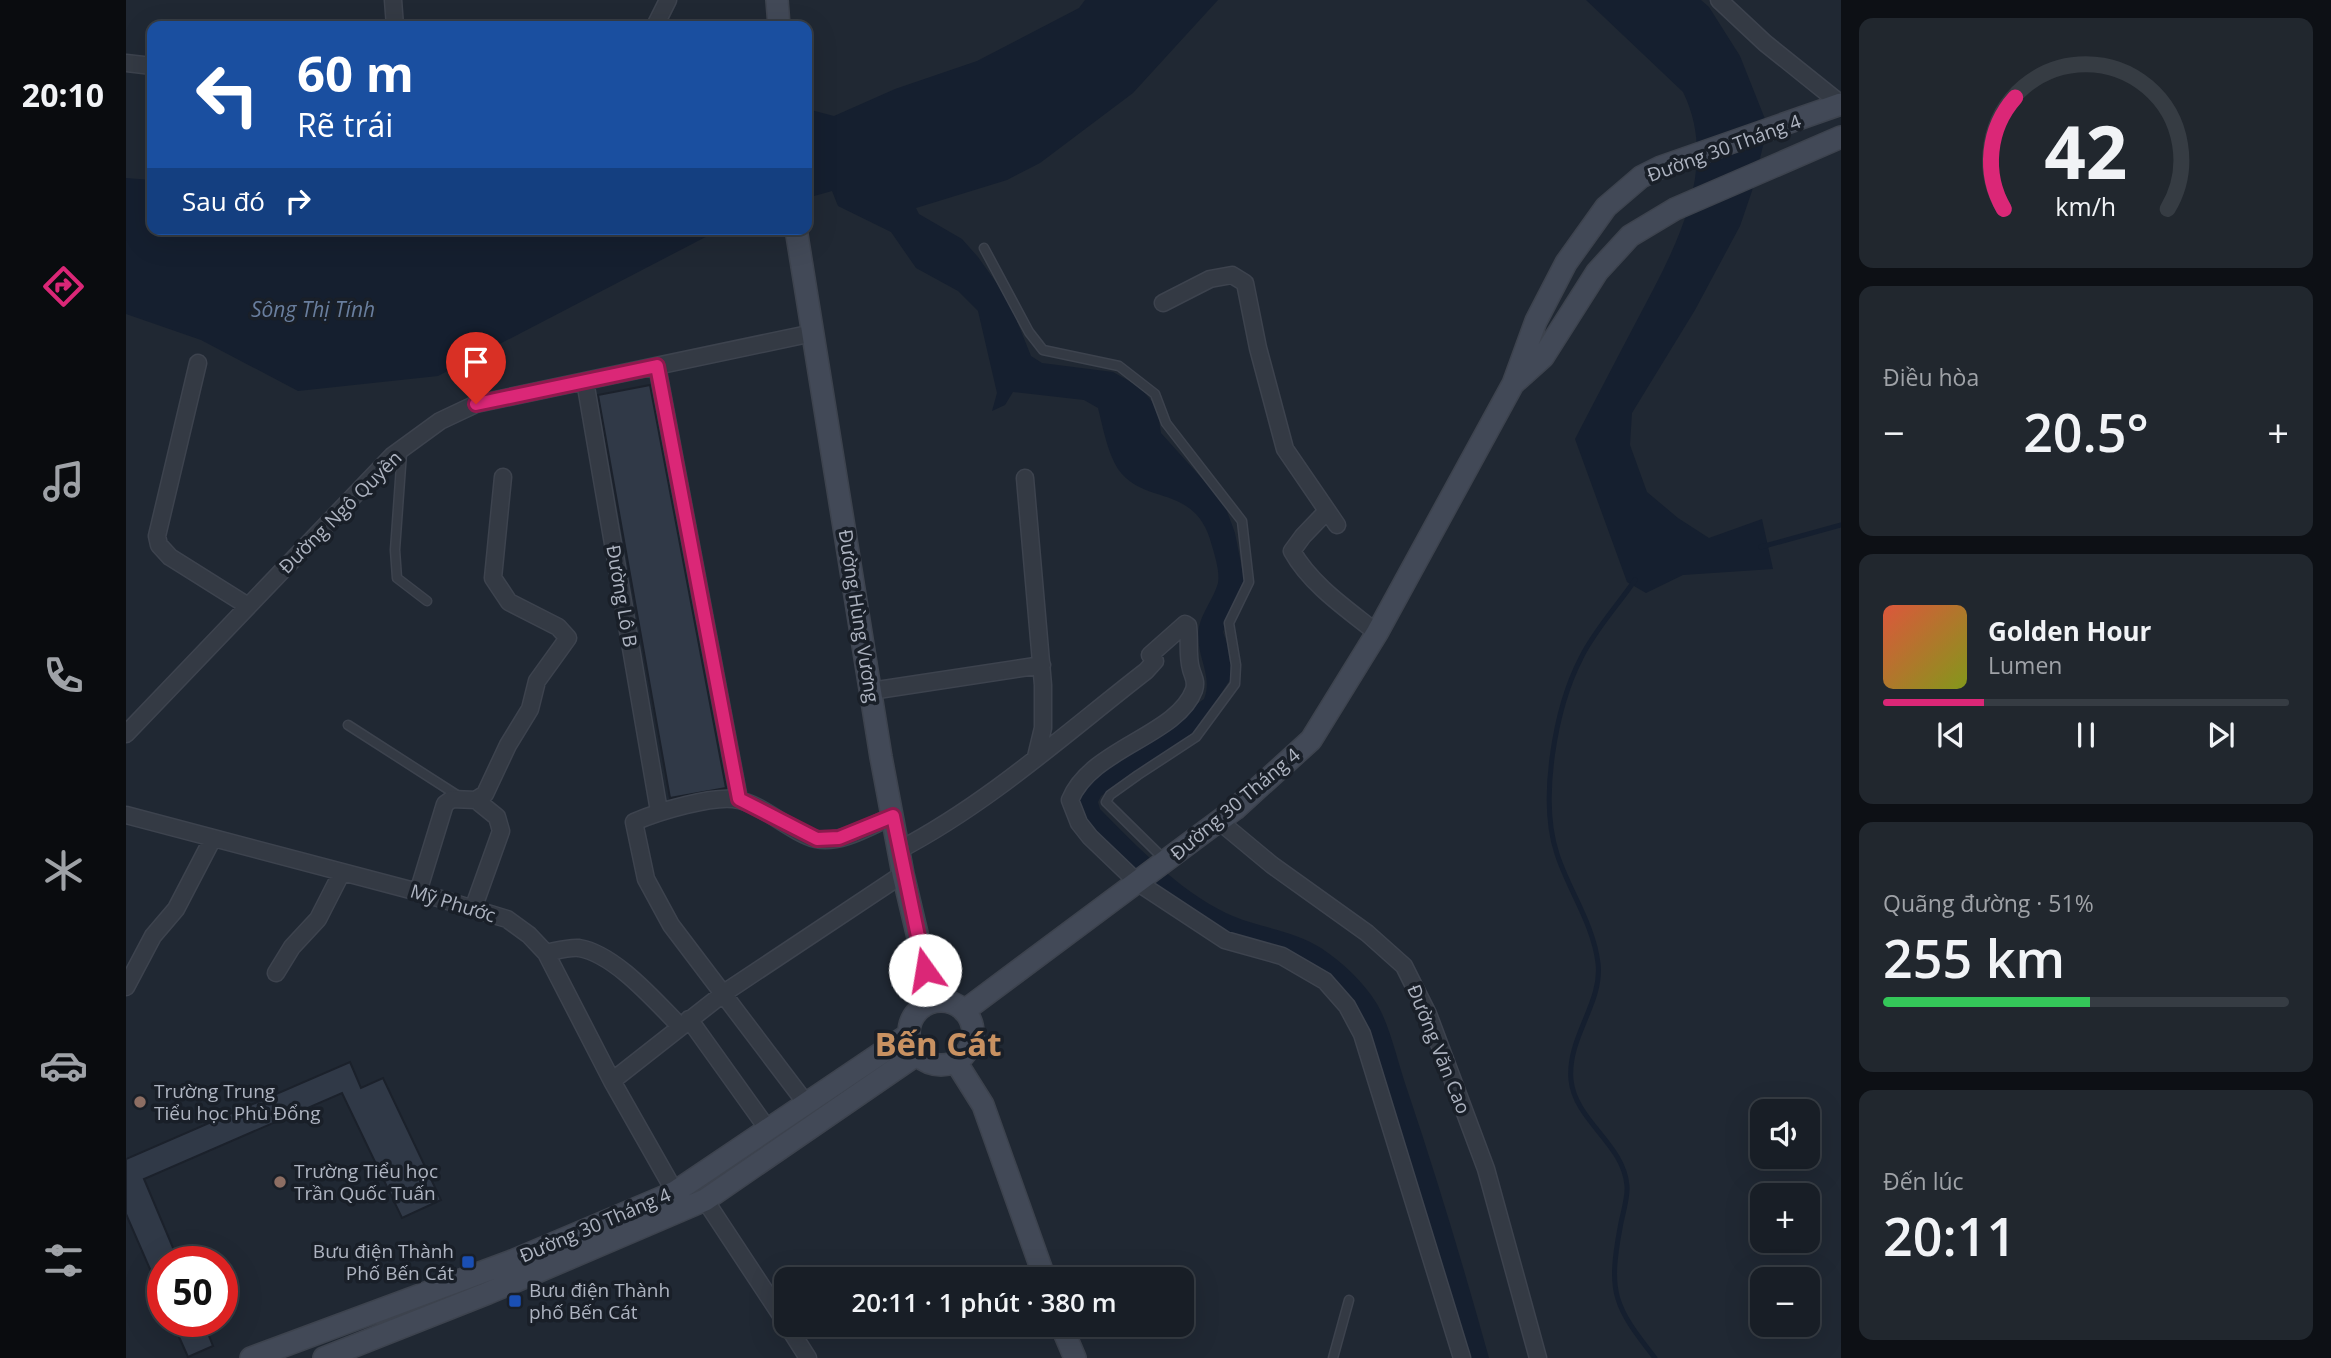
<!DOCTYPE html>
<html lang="vi">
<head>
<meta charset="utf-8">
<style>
  body { margin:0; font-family:"Open Sans",sans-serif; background:#21272e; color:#f1f3f6; height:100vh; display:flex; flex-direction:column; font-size:26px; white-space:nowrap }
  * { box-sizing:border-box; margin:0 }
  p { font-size:23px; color:#9fa2a7 }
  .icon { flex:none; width:38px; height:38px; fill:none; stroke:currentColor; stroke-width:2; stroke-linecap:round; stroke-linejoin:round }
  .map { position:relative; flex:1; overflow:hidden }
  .side { display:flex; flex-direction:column; gap:18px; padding:18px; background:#0d1015; width:490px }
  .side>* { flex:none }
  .top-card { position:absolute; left:21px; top:21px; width:665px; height:214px; border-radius:14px; box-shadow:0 7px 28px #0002,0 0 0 2px #363c43; background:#1a4fa0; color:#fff; overflow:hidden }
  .tools { position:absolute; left:1624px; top:1099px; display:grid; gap:14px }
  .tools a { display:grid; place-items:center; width:70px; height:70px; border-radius:14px; background:#181e26; box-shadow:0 7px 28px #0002,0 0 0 2px #363c43; font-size:35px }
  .speed { position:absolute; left:21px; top:1246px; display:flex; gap:14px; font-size:35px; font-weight:700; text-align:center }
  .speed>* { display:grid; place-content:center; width:91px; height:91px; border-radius:50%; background:#181e26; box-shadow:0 7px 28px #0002,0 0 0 2px #363c43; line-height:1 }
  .speed .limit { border:10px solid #d22; background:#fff; color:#111 }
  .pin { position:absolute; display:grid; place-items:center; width:60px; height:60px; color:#fff; margin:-72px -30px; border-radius:50% 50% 50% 0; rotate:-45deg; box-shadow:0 0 7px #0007 }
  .pin .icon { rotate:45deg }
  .me { position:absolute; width:77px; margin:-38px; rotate:347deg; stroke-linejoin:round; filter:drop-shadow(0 0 5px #0008) }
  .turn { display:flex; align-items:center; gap:24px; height:147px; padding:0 35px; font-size:32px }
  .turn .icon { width:91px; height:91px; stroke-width:2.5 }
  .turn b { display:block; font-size:49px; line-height:60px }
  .then { display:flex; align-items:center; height:66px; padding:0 35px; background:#0003; gap:14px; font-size:26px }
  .big { font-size:52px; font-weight:600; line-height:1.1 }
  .side .card { flex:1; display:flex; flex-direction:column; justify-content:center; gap:10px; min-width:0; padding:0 24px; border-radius:14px; background:#21272e }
  .side .dial { align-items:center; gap:0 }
  .dial svg { height:182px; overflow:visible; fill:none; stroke:#363c43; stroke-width:7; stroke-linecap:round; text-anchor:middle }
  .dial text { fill:#f1f3f6; stroke:none }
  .song { display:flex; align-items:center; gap:21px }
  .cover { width:84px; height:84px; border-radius:10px; background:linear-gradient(135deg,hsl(10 70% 55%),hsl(70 70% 35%)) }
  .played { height:7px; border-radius:4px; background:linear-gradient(90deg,#db2777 25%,#363c43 25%) }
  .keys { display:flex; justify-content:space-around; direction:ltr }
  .heat { display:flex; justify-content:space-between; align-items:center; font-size:38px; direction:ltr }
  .charge { height:10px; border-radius:5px; background:linear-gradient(90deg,#34c759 51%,#363c43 0) }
  .trip { position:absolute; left:648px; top:1267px; width:420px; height:70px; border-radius:14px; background:#181e26; box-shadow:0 7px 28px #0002,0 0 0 2px #363c43; font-weight:600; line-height:70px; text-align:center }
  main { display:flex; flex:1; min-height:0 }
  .menu { display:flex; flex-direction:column; width:126px; justify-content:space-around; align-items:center; background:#0a0c0f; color:#9fa2a7 }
  .menu .icon { width:49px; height:49px }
  .menu .on { color:#db2777 }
  .menu b { font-size:32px; color:#f1f3f6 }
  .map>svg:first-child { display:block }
  .water { fill:#151f2f }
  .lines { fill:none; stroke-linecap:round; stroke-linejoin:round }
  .stream { stroke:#151f2f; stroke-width:5 }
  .building { fill:#303947; stroke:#1b212b; stroke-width:2 }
  .lane-casing { stroke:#3d434e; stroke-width:11 }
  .street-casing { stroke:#3d434e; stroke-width:19 }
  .secondary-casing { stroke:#3d434e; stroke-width:24 }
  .lane { stroke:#343a44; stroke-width:8 }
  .street { stroke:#343a44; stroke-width:16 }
  .secondary { stroke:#424957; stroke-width:21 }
  .route-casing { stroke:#8e194d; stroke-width:18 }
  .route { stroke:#db2777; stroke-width:12 }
  .education-dot { fill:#8d6e63; stroke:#191f28; stroke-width:2.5 }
  .transit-dot { fill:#1a4fb4; stroke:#191f28; stroke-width:2.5 }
  .labels { text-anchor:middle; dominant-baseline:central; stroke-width:7; stroke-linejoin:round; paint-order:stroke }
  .street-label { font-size:19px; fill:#aeb4c1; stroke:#191f28 }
  .poi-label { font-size:19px; fill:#aeb4c1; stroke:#191f28; text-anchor:start }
  .water-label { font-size:21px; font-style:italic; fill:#697e9e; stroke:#191f28 }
  .town-label { font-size:33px; font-weight:bold; fill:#c89161; stroke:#191f28 }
</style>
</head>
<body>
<main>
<nav class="menu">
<b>20:10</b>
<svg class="icon on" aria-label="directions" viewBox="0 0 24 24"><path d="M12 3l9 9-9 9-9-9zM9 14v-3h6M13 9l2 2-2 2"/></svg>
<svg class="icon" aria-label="music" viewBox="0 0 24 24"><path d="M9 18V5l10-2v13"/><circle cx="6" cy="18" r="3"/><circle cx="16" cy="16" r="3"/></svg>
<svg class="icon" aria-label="phone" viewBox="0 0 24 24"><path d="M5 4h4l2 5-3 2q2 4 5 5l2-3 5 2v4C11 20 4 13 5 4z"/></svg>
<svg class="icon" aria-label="climate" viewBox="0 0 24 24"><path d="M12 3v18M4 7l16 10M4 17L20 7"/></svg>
<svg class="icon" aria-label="car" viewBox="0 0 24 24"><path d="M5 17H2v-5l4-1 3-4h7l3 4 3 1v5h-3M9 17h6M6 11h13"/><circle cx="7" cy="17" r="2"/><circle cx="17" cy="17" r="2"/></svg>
<svg class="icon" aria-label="filters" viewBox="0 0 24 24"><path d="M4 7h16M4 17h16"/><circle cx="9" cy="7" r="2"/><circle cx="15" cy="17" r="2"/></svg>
</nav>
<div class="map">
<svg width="1715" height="1358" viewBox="0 0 1715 1358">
  <rect width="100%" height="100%" fill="#202833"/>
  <path class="water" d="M959 0H1092L1007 93 914 163 881 180 790 208 793 214 836 239 852 257 872 285 889 316 905 356 916 363 987 372 1014 387 1031 408 1035 433 1098 503 1109 533 1119 584 1097 632 1103 649 1105 678 1087 706 1068 732 975 796 972 802 974 809C1012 847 1051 889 1100 913 1131 928 1165 929 1195 948 1217 963 1237 981 1251 1004 1264 1026 1272 1063 1281 1089 1311 1178 1338 1268 1363 1358H1340L1219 997 1110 940 1038 896 963 827 953 802 957 789 968 777 1078 699C1088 675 1068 654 1073 627 1076 612 1088 598 1092 583 1094 572 1089 556 1086 546 1070 482 1018 507 992 469 981 452 977 427 972 408L958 400 887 392 879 405 866 411 871 393 852 311 832 291 790 268 765 232 712 206 706 191 681 198V109L708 116 769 89 851 61 953 8Z
    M1460 0H1575L1583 7 1614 56 1639 119 1637 146 1626 191 1614 226 1569 310 1506 413 1504 445 1521 492 1552 518 1583 538 1636 519 1647 569 1557 575 1520 593 1501 582 1449 439C1469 400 1489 362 1509 324 1545 255 1596 171 1557 92Z
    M0 178 26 180V229H595L312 376 172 391 75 340 0 314Z"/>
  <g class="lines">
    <path class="stream" d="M1635 547 1715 525
      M1509 580C1492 605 1468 631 1455 658 1429 708 1413 800 1431 854 1443 891 1467 923 1472 963 1477 1003 1441 1037 1445 1080 1449 1121 1498 1144 1501 1186 1502 1199 1496 1215 1494 1228 1482 1293 1488 1306 1529 1358"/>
  </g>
  <path class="building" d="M524 385 600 788 544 798 472 395Z
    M224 1062 235 1088 257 1078 315 1200 276 1218 216 1093 18 1179 53 1262H37V1299L0 1214V1159Z
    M46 1321H77L87 1346 62 1357Z"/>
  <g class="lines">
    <defs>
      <path id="lane" d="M858 248 903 332 917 350 993 366 1029 394 1040 423 1116 521 1123 582 1103 623 1110 665 1109 684 1070 737 1012 775 984 795 980 802 1038 859
        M276 452 269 550 271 578 301 601
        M222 725 334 797
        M1207 1358 1223 1300"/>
      <path id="street" d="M267 0 269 26
        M1593 0 1639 43 1715 104
        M529 26 542 0
        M0 63 26 66
        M1037 303 1084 279 1106 275 1119 283 1132 348 1159 449 1211 525
        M72 363 31 536 33 545 44 557 122 606
        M531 366 613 799
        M459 381 533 811
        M899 478 917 685V728L910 757
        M1201 511 1177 536 1166 551C1185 585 1221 609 1251 633
        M745 691 916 665
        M0 734 266 456 314 421 350 404 687 333
        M350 800 359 794 382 745 404 709 411 681 442 638 432 627 383 602 367 578 377 477
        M0 815 292 892 381 919 403 935 420 953 486 1081 549 1192
        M1093 821 1146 865 1241 933 1278 966 1302 1014 1360 1169 1412 1358
        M773 850C863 803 940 733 1020 671L1029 661 1024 655 1059 624 1062 626C1064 641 1061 655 1065 669 1067 677 1071 681 1068 690 1051 736 965 748 944 800L953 823 964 837 1011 882 1099 940 1156 956 1199 981 1221 1006 1236 1034 1336 1358
        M292 892 319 804 326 799 350 800 371 817 375 831 347 909
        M420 953C430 951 443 947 453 948 489 954 529 1001 554 1026
        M150 973 166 947 192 919 216 872
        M0 987 27 936 50 909 87 838
        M563 1019 641 1128
        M486 1081 598 993 777 874
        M679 1102 545 925 520 879 508 822C531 812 589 794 613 800 637 805 666 833 690 839 714 845 746 825 767 816
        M579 1200 660 1323
        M661 1325 682 1358"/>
      <path id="secondary" d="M651 0 653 26
        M670 229 755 757 777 874 807 1001
        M1388 383 1417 357 1471 272 1504 236 1549 209 1715 137
        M783 1033a32 32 0 1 1 64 0a32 32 0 1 1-64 0Z
        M838 1011 1109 809 1185 740 1251 633 1387 384 1410 321 1440 263 1480 207 1515 177 1535 167 1715 104
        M830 1062 857 1105 919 1279
        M935 1325 949 1358
        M125 1358 386 1261 549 1192 782 1035
        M198 1358 362 1293 579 1200 790 1055"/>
    </defs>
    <use href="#lane" class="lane-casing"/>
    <use href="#street" class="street-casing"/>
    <use href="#secondary" class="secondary-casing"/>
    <use href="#lane" class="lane"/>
    <use href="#street" class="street"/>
    <use href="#secondary" class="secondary"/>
  </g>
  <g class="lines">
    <defs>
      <path id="route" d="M350 404 531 366 613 799 691 839 713 838 767 816 799 970"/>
    </defs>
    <use href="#route" class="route-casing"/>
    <use href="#route" class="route"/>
  </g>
  <g class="education-dot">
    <circle cx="14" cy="1102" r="7"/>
    <circle cx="154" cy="1182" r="7"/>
  </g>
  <g class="transit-dot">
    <rect x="335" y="1255" width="14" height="14" rx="3.5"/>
    <rect x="382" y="1294" width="14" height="14" rx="3.5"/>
  </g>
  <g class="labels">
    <g class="street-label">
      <text transform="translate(1598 148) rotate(-20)">Đường 30 Tháng 4</text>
      <text transform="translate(214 512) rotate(-45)">Đường Ngô Quyền</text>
      <text transform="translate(496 596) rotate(80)">Đường Lô B</text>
      <text transform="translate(733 616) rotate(81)">Đường Hùng Vương</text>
      <text transform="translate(1109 804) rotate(-40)">Đường 30 Tháng 4</text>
      <text transform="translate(327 903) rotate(17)">Mỹ Phước</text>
      <text transform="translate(1313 1049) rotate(68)">Đường Văn Cao</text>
      <text transform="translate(469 1225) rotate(-23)">Đường 30 Tháng 4</text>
    </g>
    <g class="poi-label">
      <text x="28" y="1091">Trường Trung<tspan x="28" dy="22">Tiểu học Phù Đổng</tspan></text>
      <text x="168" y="1171">Trường Tiểu học<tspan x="168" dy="22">Trần Quốc Tuấn</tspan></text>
      <text x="328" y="1251" text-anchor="end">Bưu điện Thành<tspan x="328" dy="22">Phố Bến Cát</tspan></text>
      <text x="403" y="1290">Bưu điện Thành<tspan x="403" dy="22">phố Bến Cát</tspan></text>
    </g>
    <g class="water-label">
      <text x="187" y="309">Sông Thị Tính</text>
    </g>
    <g class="town-label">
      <text x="812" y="1043">Bến Cát</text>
    </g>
  </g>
</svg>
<div class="tools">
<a><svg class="icon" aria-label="sound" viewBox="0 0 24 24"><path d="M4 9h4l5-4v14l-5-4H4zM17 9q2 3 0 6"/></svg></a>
<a>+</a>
<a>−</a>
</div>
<div class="speed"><div class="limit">50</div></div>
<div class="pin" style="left:350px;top:404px;background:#d93025"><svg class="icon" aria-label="arrive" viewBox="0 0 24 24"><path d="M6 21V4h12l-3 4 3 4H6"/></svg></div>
<svg class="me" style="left:799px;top:970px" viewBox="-20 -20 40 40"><circle r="19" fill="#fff"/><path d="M0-13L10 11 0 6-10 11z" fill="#db2777"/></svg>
<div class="trip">20:11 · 1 phút · 380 m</div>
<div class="top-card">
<div class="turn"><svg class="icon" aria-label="left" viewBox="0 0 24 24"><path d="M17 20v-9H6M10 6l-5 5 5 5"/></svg><div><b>60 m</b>Rẽ trái</div></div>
<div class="then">Sau đó<svg class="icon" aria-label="right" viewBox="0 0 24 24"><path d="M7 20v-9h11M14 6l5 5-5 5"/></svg></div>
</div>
</div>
<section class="side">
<div class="card dial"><svg viewBox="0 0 100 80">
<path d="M14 69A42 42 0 1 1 86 69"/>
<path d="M14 69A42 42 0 0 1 19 20" stroke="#db2777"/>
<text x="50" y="56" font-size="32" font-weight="700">42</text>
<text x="50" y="72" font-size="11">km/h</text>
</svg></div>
<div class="card"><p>Điều hòa</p>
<div class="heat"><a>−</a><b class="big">20.5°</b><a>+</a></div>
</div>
<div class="card">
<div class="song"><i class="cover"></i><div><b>Golden Hour</b><p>Lumen</p></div></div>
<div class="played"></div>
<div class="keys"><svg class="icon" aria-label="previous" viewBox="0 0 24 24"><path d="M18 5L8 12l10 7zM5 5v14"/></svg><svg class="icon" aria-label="pause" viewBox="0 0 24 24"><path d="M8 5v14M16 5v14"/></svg><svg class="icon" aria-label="next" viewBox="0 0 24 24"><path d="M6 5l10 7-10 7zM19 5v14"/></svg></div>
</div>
<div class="card"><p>Quãng đường · 51%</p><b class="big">255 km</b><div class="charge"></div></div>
<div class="card"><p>Đến lúc</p><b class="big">20:11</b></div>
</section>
</main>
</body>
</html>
